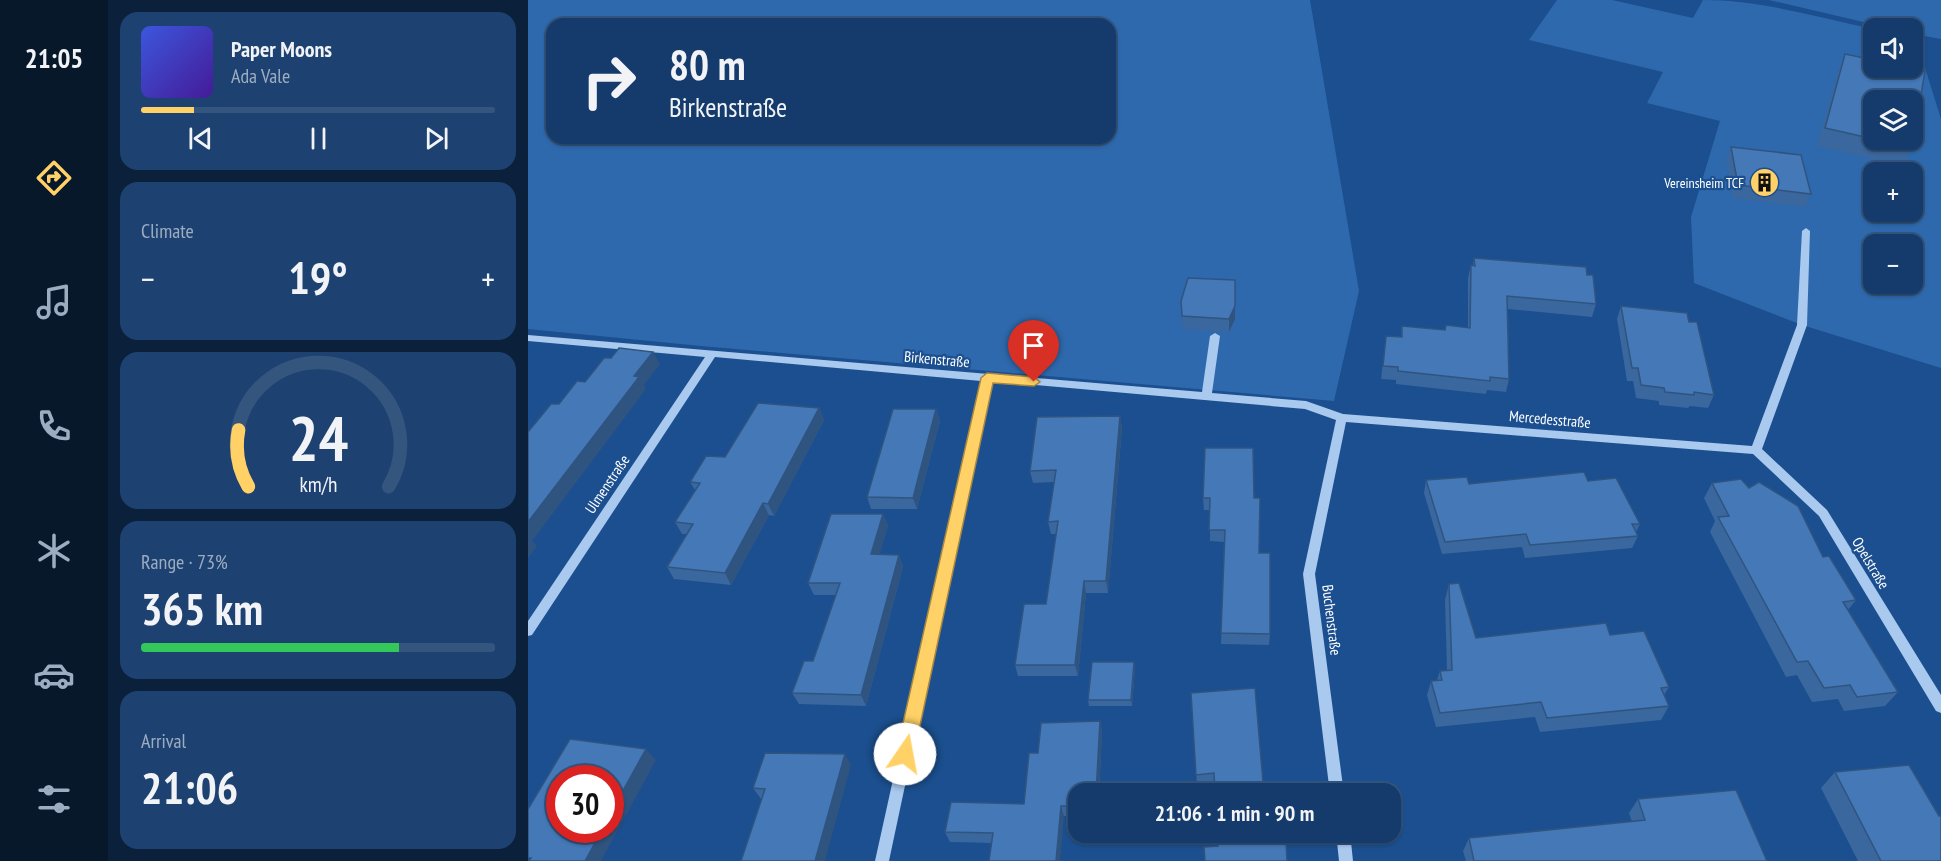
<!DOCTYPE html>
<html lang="en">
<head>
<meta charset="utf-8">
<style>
  body { margin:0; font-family:"PT Sans Narrow",sans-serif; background:#1d4271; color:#f1f3f6; height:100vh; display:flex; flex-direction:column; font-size:22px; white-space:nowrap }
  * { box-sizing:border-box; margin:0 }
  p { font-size:20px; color:#9dadc1 }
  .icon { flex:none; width:33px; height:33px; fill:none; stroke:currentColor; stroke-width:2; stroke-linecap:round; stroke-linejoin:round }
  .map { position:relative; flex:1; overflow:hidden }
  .sheet { display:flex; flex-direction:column; gap:12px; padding:12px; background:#0b203b; width:420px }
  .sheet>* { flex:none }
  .top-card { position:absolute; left:18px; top:18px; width:570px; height:126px; border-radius:18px; box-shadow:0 2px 4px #0004,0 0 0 2px #33557e; background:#143b6b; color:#f1f3f6; overflow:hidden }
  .buttons { position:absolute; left:1335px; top:18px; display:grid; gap:12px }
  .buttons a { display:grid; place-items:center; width:60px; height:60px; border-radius:12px; background:#143b6b; box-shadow:0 2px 4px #0004,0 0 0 2px #33557e; font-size:30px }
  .speed { position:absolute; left:18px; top:765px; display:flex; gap:12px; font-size:30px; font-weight:700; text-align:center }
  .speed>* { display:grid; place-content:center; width:78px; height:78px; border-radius:50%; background:#143b6b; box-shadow:0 2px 4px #0004,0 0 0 2px #33557e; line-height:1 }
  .speed .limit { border:9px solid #d22; background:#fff; color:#111 }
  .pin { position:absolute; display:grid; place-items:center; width:51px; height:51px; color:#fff; margin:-62px -26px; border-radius:50% 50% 50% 0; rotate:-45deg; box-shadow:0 0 6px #0007 }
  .pin .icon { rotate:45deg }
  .me { position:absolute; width:66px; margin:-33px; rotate:12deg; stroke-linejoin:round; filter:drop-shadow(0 0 4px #0008) }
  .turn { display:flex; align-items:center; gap:21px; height:126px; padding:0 24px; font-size:27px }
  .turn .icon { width:78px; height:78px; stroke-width:2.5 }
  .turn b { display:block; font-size:42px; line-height:51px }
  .big { font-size:45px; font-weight:700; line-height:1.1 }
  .sheet .widget { flex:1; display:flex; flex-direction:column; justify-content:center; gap:9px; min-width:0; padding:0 21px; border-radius:18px; background:#1d4271 }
  .sheet .dial { align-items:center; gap:0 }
  .dial svg { height:156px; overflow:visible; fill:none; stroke:#33557e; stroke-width:7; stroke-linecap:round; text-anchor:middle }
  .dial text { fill:#f1f3f6; stroke:none }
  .song { display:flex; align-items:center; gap:18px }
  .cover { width:72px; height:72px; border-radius:9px; background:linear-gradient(135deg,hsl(230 70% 55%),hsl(260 70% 35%)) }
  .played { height:6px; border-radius:3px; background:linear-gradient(90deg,#ffd166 15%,#33557e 15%) }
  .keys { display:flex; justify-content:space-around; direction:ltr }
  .heat { display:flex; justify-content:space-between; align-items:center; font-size:33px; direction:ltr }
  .charge { height:9px; border-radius:4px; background:linear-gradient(90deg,#34c759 73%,#33557e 0) }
  .trip { position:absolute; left:540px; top:783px; width:333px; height:60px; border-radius:18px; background:#143b6b; box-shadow:0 2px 4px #0004,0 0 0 2px #33557e; font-weight:700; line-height:60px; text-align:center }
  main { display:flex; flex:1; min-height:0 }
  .tabs { display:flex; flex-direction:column; width:108px; justify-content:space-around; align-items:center; background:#08182b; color:#9dadc1 }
  .tabs .icon { width:42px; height:42px }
  .tabs .on { color:#ffd166 }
  .tabs b { font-size:27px; color:#f1f3f6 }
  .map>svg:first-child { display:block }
  .green { fill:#2e69ad; fill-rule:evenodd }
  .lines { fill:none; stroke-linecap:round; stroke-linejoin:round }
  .minor { fill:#a9c9ee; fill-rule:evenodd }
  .wall { fill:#3a679d }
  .shaded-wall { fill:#305480 }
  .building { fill:#4478b7; stroke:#305480; stroke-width:1.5 }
  .route { fill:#ffd166; stroke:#a68842; stroke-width:1.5 }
  .labels { text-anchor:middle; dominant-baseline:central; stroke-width:4.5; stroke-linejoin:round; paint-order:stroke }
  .far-poi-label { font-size:14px; fill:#fff; stroke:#1b4f8f; text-anchor:end }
  .street-label { font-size:15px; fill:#fff; stroke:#1b4f8f }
</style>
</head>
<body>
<main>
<nav class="tabs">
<b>21:05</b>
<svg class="icon on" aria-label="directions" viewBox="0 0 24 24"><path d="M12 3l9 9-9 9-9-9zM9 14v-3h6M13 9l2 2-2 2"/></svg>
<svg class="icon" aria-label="music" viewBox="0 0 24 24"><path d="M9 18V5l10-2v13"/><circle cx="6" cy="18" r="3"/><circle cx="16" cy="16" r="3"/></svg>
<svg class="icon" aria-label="phone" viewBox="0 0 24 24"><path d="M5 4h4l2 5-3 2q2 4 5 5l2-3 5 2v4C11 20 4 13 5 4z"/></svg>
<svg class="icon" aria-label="climate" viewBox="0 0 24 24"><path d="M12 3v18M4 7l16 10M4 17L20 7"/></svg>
<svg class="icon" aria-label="car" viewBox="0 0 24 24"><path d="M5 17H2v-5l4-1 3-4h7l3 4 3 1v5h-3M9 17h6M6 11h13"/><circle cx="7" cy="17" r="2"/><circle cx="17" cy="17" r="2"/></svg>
<svg class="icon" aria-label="filters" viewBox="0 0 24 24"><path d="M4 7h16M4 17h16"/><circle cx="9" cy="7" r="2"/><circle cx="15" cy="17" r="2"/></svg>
</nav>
<section class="sheet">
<div class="widget">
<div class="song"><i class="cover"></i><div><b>Paper Moons</b><p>Ada Vale</p></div></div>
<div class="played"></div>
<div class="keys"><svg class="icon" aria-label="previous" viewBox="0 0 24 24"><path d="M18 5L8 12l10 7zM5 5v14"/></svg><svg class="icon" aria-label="pause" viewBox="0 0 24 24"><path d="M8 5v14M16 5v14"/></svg><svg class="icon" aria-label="next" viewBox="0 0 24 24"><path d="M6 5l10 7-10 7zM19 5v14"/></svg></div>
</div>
<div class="widget"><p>Climate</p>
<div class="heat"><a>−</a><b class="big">19°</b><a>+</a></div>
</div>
<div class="widget dial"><svg viewBox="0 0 100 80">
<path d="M14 69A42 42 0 1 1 86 69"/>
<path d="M14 69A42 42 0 0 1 9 40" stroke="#ffd166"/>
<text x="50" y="56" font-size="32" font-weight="700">24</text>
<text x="50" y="72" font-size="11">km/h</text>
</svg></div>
<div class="widget"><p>Range · 73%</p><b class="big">365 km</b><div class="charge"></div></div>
<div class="widget"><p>Arrival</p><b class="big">21:06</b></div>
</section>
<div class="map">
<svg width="1413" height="861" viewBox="0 0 1413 861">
  <rect width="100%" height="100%" fill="#1b4f8f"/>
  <path class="green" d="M0 0H782L831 291 806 401 173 346 0 329ZM24 24H582V138H24Z
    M1029 0H1084L1165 18 1175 0C1233 0 1289 17 1345 29L1346 68H1384L1385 38 1388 39 1413 119V368L1274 325 1166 283 1163 217 1192 121 1119 103 1135 72 1001 40ZM1346 100H1384V140H1346ZM1346 172H1384V212H1346ZM1346 244H1384V284H1346Z
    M1241 0H1413V39L1385 34 1384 28H1361Z"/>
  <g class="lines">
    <path class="minor" d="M1278 228 1282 231 1279 325 1234 449 1299 510 1413 695V713L1408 711 1291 516 1225 454 818 422 787 574 816 794H802L775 574 808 420 777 409 463 381 361 861H347L453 381 187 357 4 635 0 636V621L177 357 0 341V335L674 392 682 336 687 333 692 336 684 393 778 401 815 414 1224 446 1269 325 1274 231Z
      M808 832H822L825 861H811Z"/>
  </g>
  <path class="wall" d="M1317 54 1384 149 1375 166 1289 146 1310 71Z
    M1203 147 1283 194 1277 207 1205 198 1198 159Z
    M946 258 1059 275 1068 304 1064 317 980 309 981 379 978 392 959 390 958 394 868 384V380L853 379 858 336 873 337 874 326 917 330 918 325 940 328V278L943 265H945Z
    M707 280V319L701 332 655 329 654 316Z
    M1093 306 1161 322 1186 395 1180 408 1162 406 1160 408 1131 405V401L1108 398 1105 381H1099L1089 319Z
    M291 408 296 420 246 516 241 515 203 585 146 579 139 567 159 534H154L147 522 167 490 162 482 197 457Z
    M408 409 412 421 389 509H343L339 497Z
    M592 416 594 428 580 593H558L550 676H490L487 665 518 604 528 534H523L520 522 526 482 505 483 502 471Z
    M898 480 941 484 1060 481 1112 524 1108 532 1110 536 1104 548 997 558 994 547 914 554 896 493Z
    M1184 483 1221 488 1295 557 1328 600 1320 610 1370 692 1357 706 1316 711 1310 699 1284 702 1269 675 1258 677 1182 532 1187 521 1176 498Z
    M675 498H726L731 553 742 634 741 645 693 644 696 542 682 541V510H676Z
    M355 514 360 526 351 555H371L375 567 338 706 271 704 264 693 285 661 308 595H286L280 583Z
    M921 584 948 638 1082 635 1141 687 1136 695 1141 706 1133 720 1012 732 1007 717 908 727 899 695 903 681 909 680 912 671H919L917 600Z
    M606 662 607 668 604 706H561L560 700Z
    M727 688 686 784 669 786 663 693Z
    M572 721 574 732 571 794H550V816H536L464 843 422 842 417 832 496 804Z
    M323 765 234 799H233L225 788Z
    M1307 772 1411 816 1413 861H1330L1293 788Z
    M1110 799 1239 861H938L935 851 941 838 1104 822 1101 813Z"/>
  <path class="shaded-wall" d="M707 306V319L701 332V319Z
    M125 352 132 364 116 385 118 389 4 541 9 546 0 558V522L106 376Z
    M291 408 296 420 246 516 240 504Z
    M408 409 412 421 389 509 385 498Z
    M592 416 594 428 580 593 578 581Z
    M235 503 241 515 203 585 197 573Z
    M355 514 360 526 348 566 343 554Z
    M371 555 375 567 338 706 333 695Z
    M556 581 558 593 550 676 547 665Z
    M606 662 607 668 604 706 603 700Z
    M572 721 574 732 571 794H568Z
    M118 749 128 760 73 861H57L74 830H82V814Z
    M317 754 323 765 297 861H287Z
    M533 806 536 816 532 861H528Z"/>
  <path class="building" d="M1317 54 1346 60V68H1381L1397 71 1384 149 1346 140H1384V100H1346V139L1297 128Z
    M1203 147 1273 155 1283 194 1210 185Z
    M946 258 1058 267 1059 275H1065L1068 304 979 296 981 379 962 377V381L870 371V367L855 366 858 336 874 337V326L917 330 918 325 942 328 943 265 947 266Z
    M660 278 707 280V306L701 319 654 316 653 301Z
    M1093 306 1159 313 1161 322H1169L1186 395 1166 392V395L1137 392 1136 388 1113 385 1110 368H1104Z
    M91 348 125 352 106 376 111 377 0 522V432L23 404H31L49 381 57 382 76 358H83Z
    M230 403 291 408 240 504 235 503 197 573 139 567 165 524 147 522 172 483 162 482 178 456 197 457Z
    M365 409H408L385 498 339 497Z
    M592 416 578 581H556L547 665H487L496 604H518L530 521 520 522 528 470 502 471 509 417Z
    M677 448H725L726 498H732L731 553H742V634L693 633 697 530H681L682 498H675Z
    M1056 472 1060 481 1088 478 1112 524H1104L1110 536 1002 545 998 534 917 542 898 480 939 477 941 484Z
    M1213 479 1221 488 1231 482 1270 506 1295 557 1301 556 1328 600 1315 602 1370 692 1329 697 1322 685 1296 688 1280 661 1269 662 1190 517 1201 516 1184 483Z
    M303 514H355L343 554 371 555 333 695 264 693 276 661H285L312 583H280Z
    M931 583 948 638 1078 623 1082 635 1116 631 1141 687 1133 688 1141 706 1019 718 1013 702 912 713 903 681 914 680 912 671 924 670 921 584Z
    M564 662H606L603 700H560Z
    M727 688 736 794H687L686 773 668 775 663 693Z
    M572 721 568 794H550V806H533L528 861H461L465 833 417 832 423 802 496 804 501 753H510L513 723Z
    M42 739 118 749 82 814V778H32V830H74L57 861H1L3 858H0V809Z
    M237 753 317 754 287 861H213L237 789 225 788Z
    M1381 765 1411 816H1413V861H1353L1307 772Z
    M1208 790 1239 861H946L941 838 1117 820 1110 799Z
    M689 832H740V842L758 841 759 861H677L676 847 690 846Z"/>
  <path class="route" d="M459 373 506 377 512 382 506 386 465 383 386 754 383 759 377 762 371 759 368 754 453 378Z"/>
  <defs>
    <symbol id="building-disc" viewBox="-11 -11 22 22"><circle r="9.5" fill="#ffd166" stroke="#1b4f8f"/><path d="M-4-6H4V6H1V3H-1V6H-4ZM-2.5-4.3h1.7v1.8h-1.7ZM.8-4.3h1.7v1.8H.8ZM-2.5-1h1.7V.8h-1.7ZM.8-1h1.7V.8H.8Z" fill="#111"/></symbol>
  </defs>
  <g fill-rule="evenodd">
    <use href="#building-disc" x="1220" y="166" width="33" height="33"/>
  </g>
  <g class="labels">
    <g class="far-poi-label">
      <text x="1216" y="183">Vereinsheim TCF</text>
    </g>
    <g class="street-label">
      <text transform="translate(409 359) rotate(5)">Birkenstraße</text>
      <text transform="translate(1022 419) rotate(5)">Mercedesstraße</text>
      <text transform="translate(79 484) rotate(-56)">Ulmenstraße</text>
      <text transform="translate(1343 563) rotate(59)">Opelstraße</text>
      <text transform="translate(804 620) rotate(83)">Buchenstraße</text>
    </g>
  </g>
</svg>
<div class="buttons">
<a><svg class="icon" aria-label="sound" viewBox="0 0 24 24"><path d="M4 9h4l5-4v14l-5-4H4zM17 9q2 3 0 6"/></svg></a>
<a><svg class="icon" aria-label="layers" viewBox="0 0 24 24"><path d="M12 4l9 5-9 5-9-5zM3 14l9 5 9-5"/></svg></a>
<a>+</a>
<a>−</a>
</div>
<div class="speed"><div class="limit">30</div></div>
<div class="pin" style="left:506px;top:382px;background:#d93025"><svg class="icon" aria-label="arrive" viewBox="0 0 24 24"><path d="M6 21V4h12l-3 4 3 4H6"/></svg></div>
<svg class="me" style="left:377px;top:754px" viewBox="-20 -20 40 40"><circle r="19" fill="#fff"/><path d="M0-13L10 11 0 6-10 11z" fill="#ffd166"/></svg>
<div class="trip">21:06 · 1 min · 90 m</div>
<div class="top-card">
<div class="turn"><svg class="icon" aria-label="right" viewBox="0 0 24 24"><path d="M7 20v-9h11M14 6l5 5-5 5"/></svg><div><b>80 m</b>Birkenstraße</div></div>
</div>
</div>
</main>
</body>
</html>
